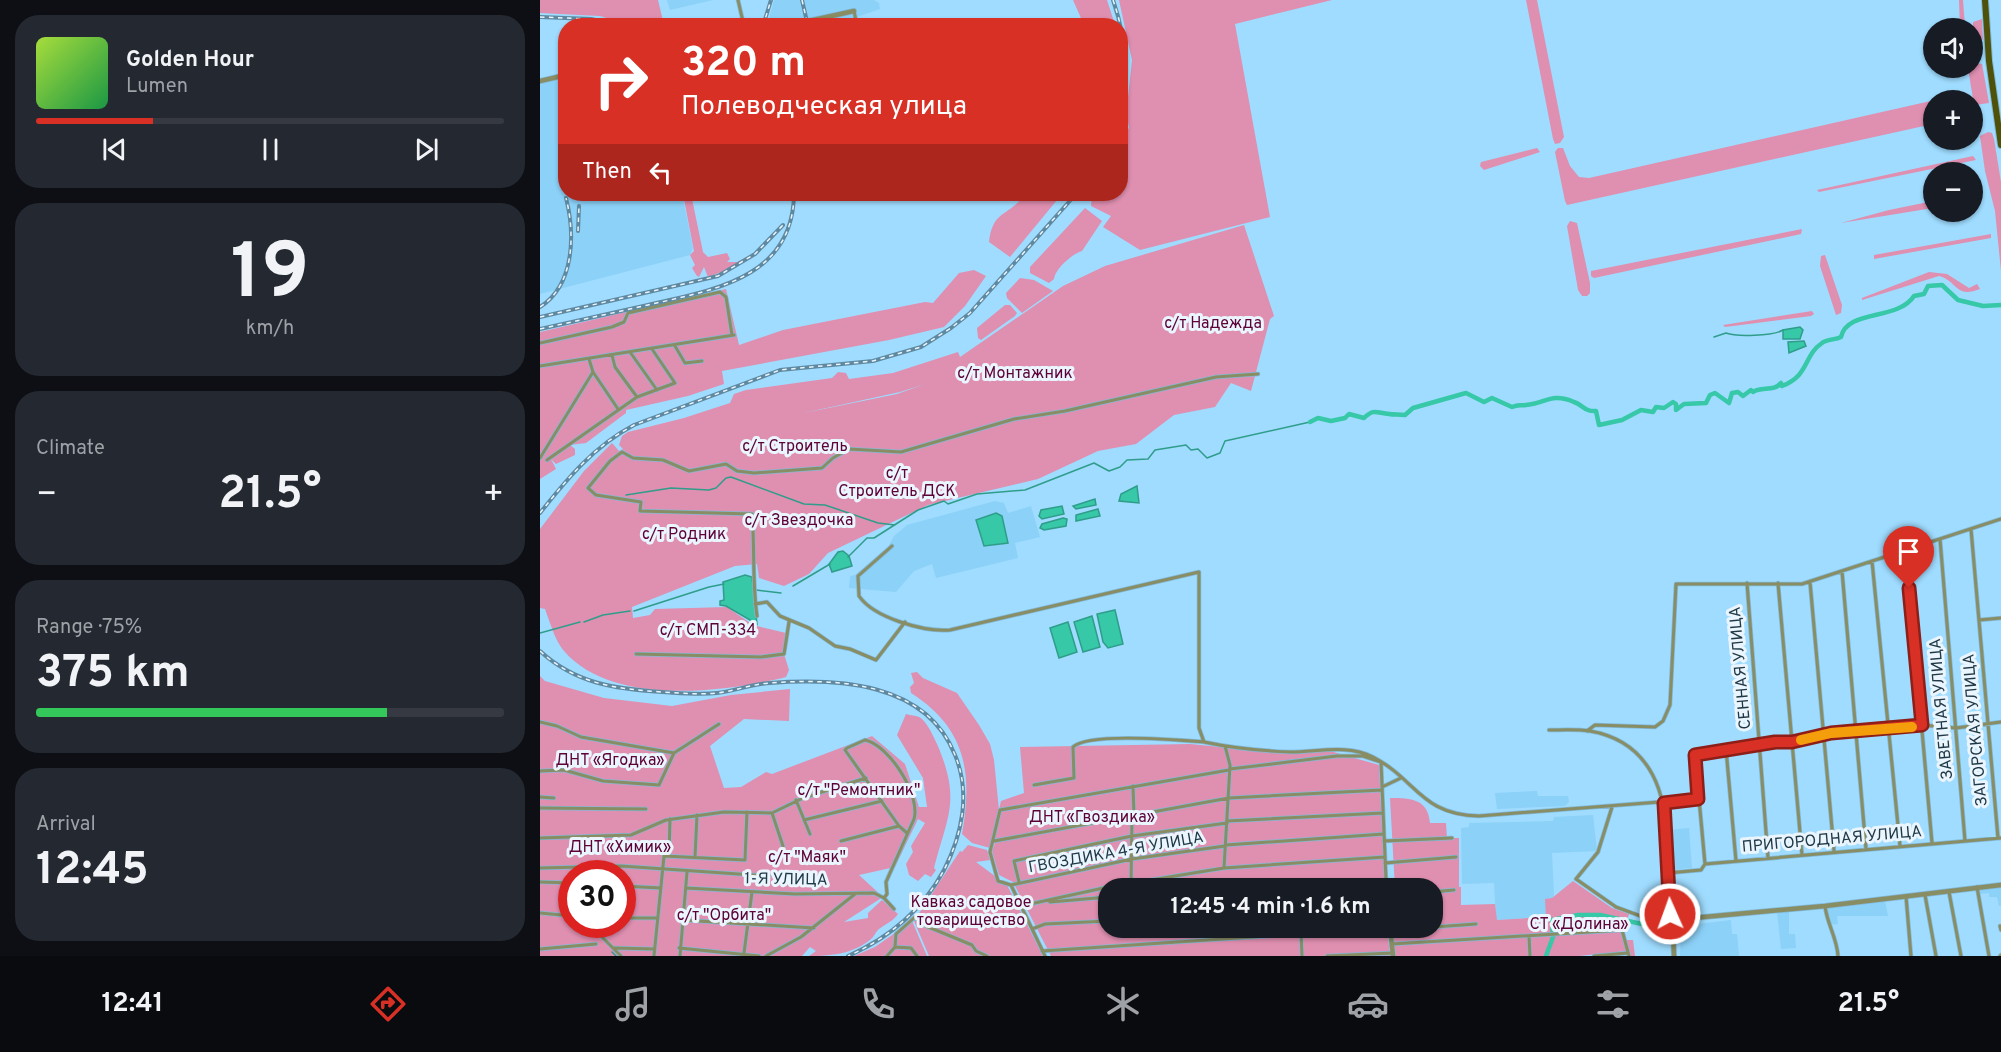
<!DOCTYPE html>
<html lang="en">
<head>
<meta charset="utf-8">
<style>
  body { margin:0; font-family:Overpass,sans-serif; background:#242831; color:#f1f3f6; height:100vh; display:flex; flex-direction:column; font-size:22px; white-space:nowrap }
  * { box-sizing:border-box; margin:0 }
  p { font-size:20px; color:#9ea1a6 }
  .icon { flex:none; width:33px; height:33px; fill:none; stroke:currentColor; stroke-width:2; stroke-linecap:round; stroke-linejoin:round }
  .map { position:relative; flex:1; overflow:hidden }
  .sheet { display:flex; flex-direction:column; gap:15px; padding:15px; background:#0d0f14; width:540px }
  .sheet>* { flex:none }
  .guide { position:absolute; left:18px; top:18px; width:570px; height:183px; border-radius:24px; box-shadow:0 2px 4px #0004; background:#d93025; color:#fff; overflow:hidden }
  .fabs { position:absolute; left:1383px; top:18px; display:grid; gap:12px }
  .fabs a { display:grid; place-items:center; width:60px; height:60px; border-radius:50%; background:#171b24; box-shadow:0 2px 4px #0004; font-size:30px }
  .speed { position:absolute; left:18px; top:860px; display:flex; gap:12px; font-size:30px; font-weight:700; text-align:center }
  .speed>* { display:grid; place-content:center; width:78px; height:78px; border-radius:50%; background:#171b24; box-shadow:0 2px 4px #0004; line-height:1 }
  .speed .limit { border:9px solid #d22; background:#fff; color:#111 }
  .pin { position:absolute; display:grid; place-items:center; width:51px; height:51px; color:#fff; margin:-62px -26px; border-radius:50% 50% 50% 0; rotate:-45deg; box-shadow:0 0 6px #0007 }
  .pin .icon { rotate:45deg }
  .me { position:absolute; width:66px; margin:-33px; rotate:358deg; stroke-linejoin:round; filter:drop-shadow(0 0 4px #0008) }
  .turn { display:flex; align-items:center; gap:21px; height:126px; padding:0 24px; font-size:27px }
  .turn .icon { width:78px; height:78px; stroke-width:2.5 }
  .turn b { display:block; font-size:42px; line-height:51px }
  .then { display:flex; align-items:center; height:57px; padding:0 24px; background:#0003; gap:12px; font-size:22px }
  .big { font-size:45px; font-weight:700; line-height:1.1 }
  .sheet .card { flex:1; display:flex; flex-direction:column; justify-content:center; gap:9px; min-width:0; padding:0 21px; border-radius:24px; background:#242831 }
  .sheet .dial { align-items:center; gap:0 }
  .dial b { font-size:78px; line-height:1 }
  .song { display:flex; align-items:center; gap:18px }
  .cover { width:72px; height:72px; border-radius:9px; background:linear-gradient(135deg,hsl(80 70% 55%),hsl(140 70% 35%)) }
  .played { height:6px; border-radius:3px; background:linear-gradient(90deg,#d93025 25%,#363941 25%) }
  .keys { display:flex; justify-content:space-around; direction:ltr }
  .heat { display:flex; justify-content:space-between; align-items:center; font-size:33px; direction:ltr }
  .charge { height:9px; border-radius:4px; background:linear-gradient(90deg,#34c759 75%,#363941 0) }
  .trip { position:absolute; left:558px; top:878px; width:345px; height:60px; border-radius:24px; background:#171b24; box-shadow:0 2px 4px #0004; font-weight:700; line-height:60px; text-align:center }
  .tabs { display:flex; height:96px; justify-content:space-around; align-items:center; background:#090b0e; color:#9ea1a6 }
  .tabs .icon { width:42px; height:42px }
  .tabs .selected { color:#d93025 }
  .tabs b { font-size:27px; color:#f1f3f6 }
  main { display:flex; flex:1; min-height:0 }
  .map>svg:first-child { display:block }
  .built { fill:#8cd1f8 }
  .green { fill:#df8fb0; fill-rule:evenodd }
  .water { fill:#36c8a7; stroke:#2f9d8a; stroke-width:1.5 }
  .lines { fill:none; stroke-linecap:round; stroke-linejoin:round }
  .stream { stroke:#2f9d8a; stroke-width:1.5 }
  .river { stroke:#36c8a7; stroke-width:4.5 }
  .minor-casing { stroke:#83b8d7; stroke-width:4.5 }
  .tertiary-casing { stroke:#83b8d7; stroke-width:6 }
  .primary-casing { stroke:#83b8d7; stroke-width:8 }
  .minor { stroke:#888d64; stroke-width:3 }
  .tertiary { stroke:#888d64; stroke-width:4.5 }
  .primary { stroke:#4d510a; stroke-width:6 }
  .rail-casing { stroke:#5e89a1; stroke-width:4 }
  .rail { stroke:#eaf5fd; stroke-width:1.5; stroke-dasharray:4.5; stroke-linecap:butt }
  .route-casing { stroke:#8d1f18; stroke-width:15 }
  .route { stroke:#d93025; stroke-width:10 }
  .slow { stroke:#f59e0b; stroke-width:10 }
  .labels { text-anchor:middle; dominant-baseline:central; stroke-width:6; stroke-linejoin:round; paint-order:stroke }
  .park-label { font-size:16px; fill:#5d0136; stroke:#eaf5fd }
  .street-label { font-size:16px; fill:#203947; stroke:#eaf5fd }
</style>
</head>
<body>
<main>
<section class="sheet">
<div class="card">
<div class="song"><i class="cover"></i><div><b>Golden Hour</b><p>Lumen</p></div></div>
<div class="played"></div>
<div class="keys"><svg class="icon" aria-label="previous" viewBox="0 0 24 24"><path d="M18 5L8 12l10 7zM5 5v14"/></svg><svg class="icon" aria-label="pause" viewBox="0 0 24 24"><path d="M8 5v14M16 5v14"/></svg><svg class="icon" aria-label="next" viewBox="0 0 24 24"><path d="M6 5l10 7-10 7zM19 5v14"/></svg></div>
</div>
<div class="card dial"><b>19</b><p>km/h</p></div>
<div class="card"><p>Climate</p>
<div class="heat"><a>−</a><b class="big">21.5°</b><a>+</a></div>
</div>
<div class="card"><p>Range · 75%</p><b class="big">375 km</b><div class="charge"></div></div>
<div class="card"><p>Arrival</p><b class="big">12:45</b></div>
</section>
<div class="map">
<svg width="1461" height="956" viewBox="0 0 1461 956">
  <rect width="100%" height="100%" fill="#9fdcff"/>
  <path class="built" d="M127 0H173L130 10Z
    M234 0H334L339 3 340 9 317 17 319 25 272 26 271 23 227 26Z
    M25 77 26 194H142L153 248 150 255 0 294V83Z
    M455 501 464 503 468 513 491 506 500 537 475 543 478 558 396 578 392 564 374 571 356 592 309 588 310 576 315 575 348 547 354 536 367 525Z
    M997 791 998 796H1028L1029 802 1025 806 957 809 955 793Z
    M1053 815 1057 851 1012 853 1014 895 1007 917 956 920 954 883 922 884 921 828 929 827V823L1013 821 1014 817Z
    M1149 828 1152 868 1130 870 1128 830Z
    M1461 886V906H1459L1457 897H1449V893L1439 894V890Z
    M1345 900 1348 916H1297L1298 924 1289 925 1287 909 1289 907Z
    M1249 911V934H1255L1256 948 1241 949 1237 912Z
    M1191 920 1192 934H1197L1199 956H1140L1141 926Z"/>
  <path class="green" d="M0 0H118L124 25H90L60 16 0 13Z
    M533 0H567L575 25H544Z
    M579 0H792L695 24 730 217 600 250 563 227 571 216 551 206 552 195 580 194 581 150 589 127 586 116 592 60Z
    M986 0H997L1024 137 1020 143 1015 144 1013 139Z
    M1419 0H1423L1425 27 1433 26V22L1442 19 1443 39 1439 44 1436 41 1433 45 1432 28H1420Z
    M1433 55 1436 63 1442 64 1449 103 1435 105 1433 100 1435 112 1433 114 1432 100H1394L1393 124 1027 205 1025 201 1015 152 1018 148H1023L1030 166 1039 177 1049 178 1426 93 1433 99 1428 68H1432Z
    M1448 132 1452 133 1454 139 1461 182V271L1455 211 1445 171 1440 136Z
    M997 148 1000 152 944 170 940 166 941 162Z
    M1433 156 1436 160 1279 192 1277 190Z
    M143 194H151L163 252 168 257 187 253 190 259 187 262H197L209 256 190 269 168 277 164 267 159 277 157 276 152 268 155 265 150 255 154 251Z
    M485 194H522L470 257 449 242C453 209 468 218 485 194Z
    M1393 201V208L1301 223 1349 210Z
    M545 208 562 221 542 251C532 254 515 269 514 279L509 283 490 273V267Z
    M1030 221 1037 223 1050 283V293L1047 296H1042L1038 290 1027 226Z
    M704 225 734 316 730 319 711 391 691 383 675 407 634 415 596 444 558 451 498 479 388 505 288 553 269 574 244 586 219 578 217 564 195 566 92 607 93 618 110 615 115 609 187 607 213 625 246 633 244 654 249 670 246 677C183 693 71 706 24 651 15 641 10 622 5 609L0 608V529L44 471 72 443 79 451 83 449 79 445 82 436 88 432 144 418 190 403 194 394 206 390 292 378 298 372 306 373 309 379 353 373 418 352 420 357 523 286 565 266ZM385 384 357 394 259 414 360 392Z
    M1262 229 1261 234 1054 278 1051 276V271Z
    M1451 234V238L1334 259V255Z
    M1285 255 1302 305 1301 313 1296 315 1280 266 1281 256Z
    M434 270 446 276 425 306 404 327 349 340 182 371 184 384 148 396 86 410V413L46 443 30 445 35 449V455L16 464 11 459 16 469 0 479V332L186 289 199 345 243 330 385 302 393 303 419 273Z
    M1389 272 1407 274 1429 288 1437 284 1440 289C1415 299 1418 281 1399 276L1322 300V298Z
    M480 278 494 280 513 291 482 313 467 298 466 293Z
    M465 305H470L477 313 475 316 441 340 438 338 437 328Z
    M1272 311 1274 314 1271 316 1185 327 1183 325Z
    M377 672 383 678 417 693 439 725 450 744 454 760 459 810 461 801 484 793 480 747 650 744 751 754 790 751 839 765 845 888H568V927H847L850 956H511L473 882 459 875 452 851 456 840 453 841 450 848 432 843 422 834C433 773 426 728 371 693L370 687 374 683 371 673Z
    M0 676 5 681 64 698 132 706 191 695 250 689 249 721 204 719 170 746 184 788 201 787 226 772 232 774 332 736 365 764 379 807H387L383 778 357 735 366 714C371 716 375 715 379 717 386 720 394 737 397 744 421 800 408 814 394 868L396 870 391 877 385 874 378 881 369 875 366 864 373 852 371 846 385 823 378 819 355 867 319 875 343 897 304 922 328 918V913L342 900 358 914C352 922 347 923 339 929 335 932 335 936 331 939 313 954 291 956 269 956L276 951 270 947 262 956H0ZM32 873H82V924H32Z
    M850 798C871 798 888 799 890 823H906L907 838H919V887H921V905L955 904 957 920 1006 917 1005 899 1012 898 1033 881 1072 908 1089 914 1084 928 1086 940H1093L1095 956H1090L1088 951 1039 956H854L851 927H892V888H855Z
    M428 845 447 850 450 860 436 862 467 885 503 956H389L374 921 420 851 422 852Z
    M372 921 387 956H314L335 947Z"/>
  <path class="water" d="M1260 327 1263 330 1260 339H1243V330Z
    M1264 341 1266 346 1249 353 1248 342Z
    M597 486 599 503 579 501 581 494Z
    M555 499 556 505 536 509 533 506Z
    M522 506 524 514 502 519 499 516 501 510Z
    M558 509 560 516 536 521V515Z
    M456 513 462 516 468 543 444 546 436 520Z
    M523 518 527 519 526 526 504 530 500 528 502 524Z
    M303 551 309 556 312 566 292 572 289 564 298 552Z
    M205 575 212 577 217 624 186 606 180 605V601L184 600 183 582Z
    M575 610 583 644 568 648 563 642 557 614Z
    M552 616 560 647 543 652 534 622Z
    M528 622 537 652 519 658 510 628Z"/>
  <g class="lines">
    <path class="stream" d="M1174 337 1186 333C1196 337 1233 336 1243 330
      M86 495 131 488 169 490 176 488 186 478 191 477 264 504 285 505 338 523 355 525
      M308 557 327 538H334L378 510 404 501 408 504 437 494 485 490 554 463 569 471 580 467 587 460 608 459 615 450 646 445 651 450 658 449 667 458 680 453 685 441 770 422
      M253 586 290 564
      M216 590 241 593
      M94 611 169 587 184 584
      M44 622 63 615 90 611
      M0 633 40 622
      M72 952 76 956"/>
    <path class="river" d="M770 422 778 418 791 421 805 418 809 414 824 418C834 408 837 413 849 414 854 415 859 414 865 415L873 408 926 393 944 402 952 398 972 407C979 404 980 406 986 405 1005 404 1011 392 1034 402 1043 405 1045 412 1056 411L1059 425 1082 420 1101 410 1113 412 1116 407 1124 408 1133 402 1136 404V410L1144 404 1166 403 1170 395 1175 393 1189 403 1192 393 1198 392 1203 396 1211 390 1213 392C1221 386 1234 392 1241 383L1242 386C1270 375 1263 356 1282 343 1287 339 1295 340 1301 337 1307 309 1358 321 1374 296L1384 294 1388 286 1402 285 1418 300 1443 306 1461 305
      M1006 956 1013 937 1012 920 1038 915H1060L1125 929"/>
    <defs>
      <path id="minor" d="M198 0 204 26
        M314 11 317 26
        M0 343 72 327 84 322 88 313 180 292 186 297 192 335
        M135 346 145 363 162 361
        M90 352 117 390
        M72 355 75 367 97 397
        M0 366 194 335
        M53 372 78 409
        M0 458 53 372 49 359
        M7 460 97 397 135 383 112 349
        M1431 529 1458 838
        M1400 539 1425 841
        M352 546 318 576 319 596C334 618 384 632 410 630L659 572V728L664 742C692 748 723 751 751 752 778 752 807 744 833 757 877 780 881 815 939 816L1158 799
        M1366 550 1392 843
        M1332 561 1360 846
        M1302 571 1326 849
        M1270 582 1294 851
        M1207 583 1228 858
        M1238 583 1262 855
        M215 604 227 602 240 616 269 628 295 646 310 649 336 660 365 622
        M217 616C212 582 215 548 212 514L100 511 101 502 56 495 48 488 70 461 82 452 93 458 123 460 149 471 186 464 197 471 214 473 282 468 293 458 309 449 361 452 474 419 525 411 676 377 718 374
        M1439 620 1461 618
        M96 654 221 657 244 654 249 622
        M0 722 17 726 41 737 134 753
        M1009 730C1022 730 1037 729 1050 731 1140 747 1127 845 1130 914L1135 924
        M1047 731 1055 725 1115 727 1123 721 1130 705 1136 584H1262L1461 519
        M1186 749 1196 861
        M690 769 797 756H823L841 762 846 880 723 888
        M0 771 24 770 63 781 119 785 134 753 179 724
        M494 785 534 778 533 747C549 732 640 740 664 742
        M593 786 594 815
        M842 787 861 778
        M0 797 14 798
        M256 800 270 834
        M1072 807 1058 852 1036 879 1076 907 1133 928
        M0 808 106 809
        M232 813 243 846
        M264 820 342 801
        M687 821 843 813
        M0 838 91 835 126 820 184 812 232 813 263 798 326 778
        M301 841 359 826
        M454 841 689 798 842 790
        M844 841 912 838
        M686 845 844 834
        M685 846 592 859 471 885 458 881 450 852 460 810 689 770
        M129 855 130 819
        M155 857 157 815
        M845 863 916 857
        M1165 864 1155 755 1235 742H1252L1295 733 1382 725 1416 728 1461 722
        M0 868 81 866 229 876
        M684 868 690 765 685 746
        M1128 873 1161 870 1165 864 1461 838
        M0 882 32 883
        M479 882 474 861 592 836 687 823
        M471 885 505 956
        M82 886 121 888
        M1437 887 1449 956
        M146 888 255 894 334 893 344 898 354 909
        M591 888 592 816
        M892 892 914 890
        M1409 892 1421 956
        M1385 895 1396 956
        M1366 896 1371 956
        M344 898 347 894 346 882 374 819C381 795 349 745 325 740L307 748 305 750 359 826 367 833
        M510 902 568 897
        M481 906 568 887 684 868 845 857
        M1285 906C1287 924 1297 938 1298 956
        M0 913 32 916
        M82 918H118
        M142 920 274 928
        M53 924 56 931 81 956
        M1460 926 1461 930
        M492 929 505 924 568 921
        M851 930 936 924
        M761 933 762 956
        M989 936 990 956
        M852 944 1082 930 1089 956
        M355 947 356 934 375 917 386 926 432 945 436 951 447 956
        M75 948 115 949
        M139 948 219 956
        M0 949 56 944
        M502 951 850 928
        M204 953 212 892
        M114 956 124 856 205 860 207 812
        M140 956 147 872
        M226 956 261 937 315 894
        M347 956 355 947 371 948 377 956
        M787 956 853 953
        M1054 956 1088 953
        M1460 956 1461 955"/>
      <path id="tertiary" d="M246 26 314 11
        M0 81 26 75
        M846 880V888
        M850 927 853 956
        M1134 956 1133 928 1142 919 1285 906 1461 885"/>
      <path id="primary" d="M1445 0 1449 61 1461 145"/>
    </defs>
    <use href="#minor" class="minor-casing"/>
    <use href="#tertiary" class="tertiary-casing"/>
    <use href="#primary" class="primary-casing"/>
    <use href="#minor" class="minor"/>
    <use href="#tertiary" class="tertiary"/>
    <use href="#primary" class="primary"/>
    <defs>
      <path id="rail" d="M262 0 268 26
        M573 0C586 37 589 73 580 111
        M0 17 51 19 83 26
        M223 26 231 0
        M38 231 39 206
        M0 307C35 285 35 233 26 198
        M0 317 178 276 215 254 243 225
        M0 329C36 321 72 313 108 305 172 290 253 279 254 194
        M0 513C27 479 54 446 94 425L240 370 333 361 381 347 411 328 430 313 536 194
        M0 651C36 684 76 689 122 692 140 693 158 695 177 693 195 691 212 684 230 683 298 678 386 682 415 755 431 793 422 835 404 870 383 909 349 938 308 956"/>
    </defs>
    <use href="#rail" class="rail-casing"/>
    <use href="#rail" class="rail"/>
  </g>
  <g class="lines">
    <defs>
      <path id="route" d="M1130 914 1124 803 1158 799 1155 755 1235 742H1252L1291 733 1382 725 1369 588"/>
    </defs>
    <use href="#route" class="route-casing"/>
    <use href="#route" class="route"/>
    <path class="slow" d="M1261 740 1291 733 1372 727"/>
  </g>
  <g class="labels">
    <g class="park-label">
      <text x="673" y="324">с/т Надежда</text>
      <text x="475" y="374">с/т Монтажник</text>
      <text x="255" y="447">с/т Строитель</text>
      <text x="357" y="474">с/т<tspan x="357" dy="18">Строитель ДСК</tspan></text>
      <text x="259" y="521">с/т Звездочка</text>
      <text x="144" y="535">с/т Родник</text>
      <text x="168" y="631">с/т СМП-334</text>
      <text x="70" y="761">ДНТ «Ягодка»</text>
      <text x="319" y="791">с/т "Ремонтник"</text>
      <text x="552" y="818">ДНТ «Гвоздика»</text>
      <text x="80" y="848">ДНТ «Химик»</text>
      <text x="267" y="858">с/т "Маяк"</text>
      <text x="431" y="903">Кавказ садовое<tspan x="431" dy="18">товарищество</tspan></text>
      <text x="184" y="916">с/т "Орбита"</text>
      <text x="1039" y="925">СТ «Долина»</text>
    </g>
    <g class="street-label">
      <text transform="translate(1201 668) rotate(-95)">СЕННАЯ УЛИЦА</text>
      <text transform="translate(1402 709) rotate(-95)">ЗАВЕТНАЯ УЛИЦА</text>
      <text transform="translate(1436 730) rotate(-95)">ЗАГОРСКАЯ УЛИЦА</text>
      <text transform="translate(1292 840) rotate(-5)">ПРИГОРОДНАЯ УЛИЦА</text>
      <text transform="translate(576 853) rotate(-10)">ГВОЗДИКА 4-Я УЛИЦА</text>
      <text transform="translate(246 880) rotate(1)">1-Я УЛИЦА</text>
    </g>
  </g>
</svg>
<div class="fabs">
<a><svg class="icon" aria-label="sound" viewBox="0 0 24 24"><path d="M4 9h4l5-4v14l-5-4H4zM17 9q2 3 0 6"/></svg></a>
<a>+</a>
<a>−</a>
</div>
<div class="speed"><div class="limit">30</div></div>
<div class="pin" style="left:1369px;top:588px;background:#d93025"><svg class="icon" aria-label="arrive" viewBox="0 0 24 24"><path d="M6 21V4h12l-3 4 3 4H6"/></svg></div>
<svg class="me" style="left:1130px;top:914px" viewBox="-20 -20 40 40"><circle r="17" fill="#d93025" stroke="#fff" stroke-width="3"/><path d="M0-11L8 9 0 5-8 9z" fill="#fff"/></svg>
<div class="trip">12:45 · 4 min · 1.6 km</div>
<div class="guide">
<div class="turn"><svg class="icon" aria-label="right" viewBox="0 0 24 24"><path d="M7 20v-9h11M14 6l5 5-5 5"/></svg><div><b>320 m</b>Полеводческая улица</div></div>
<div class="then">Then<svg class="icon" aria-label="left" viewBox="0 0 24 24"><path d="M17 20v-9H6M10 6l-5 5 5 5"/></svg></div>
</div>
</div>
</main>
<nav class="tabs">
<b>12:41</b>
<svg class="icon selected" aria-label="directions" viewBox="0 0 24 24"><path d="M12 3l9 9-9 9-9-9zM9 14v-3h6M13 9l2 2-2 2"/></svg>
<svg class="icon" aria-label="music" viewBox="0 0 24 24"><path d="M9 18V5l10-2v13"/><circle cx="6" cy="18" r="3"/><circle cx="16" cy="16" r="3"/></svg>
<svg class="icon" aria-label="phone" viewBox="0 0 24 24"><path d="M5 4h4l2 5-3 2q2 4 5 5l2-3 5 2v4C11 20 4 13 5 4z"/></svg>
<svg class="icon" aria-label="climate" viewBox="0 0 24 24"><path d="M12 3v18M4 7l16 10M4 17L20 7"/></svg>
<svg class="icon" aria-label="car" viewBox="0 0 24 24"><path d="M5 17H2v-5l4-1 3-4h7l3 4 3 1v5h-3M9 17h6M6 11h13"/><circle cx="7" cy="17" r="2"/><circle cx="17" cy="17" r="2"/></svg>
<svg class="icon" aria-label="filters" viewBox="0 0 24 24"><path d="M4 7h16M4 17h16"/><circle cx="9" cy="7" r="2"/><circle cx="15" cy="17" r="2"/></svg>
<b>21.5°</b>
</nav>
</body>
</html>
